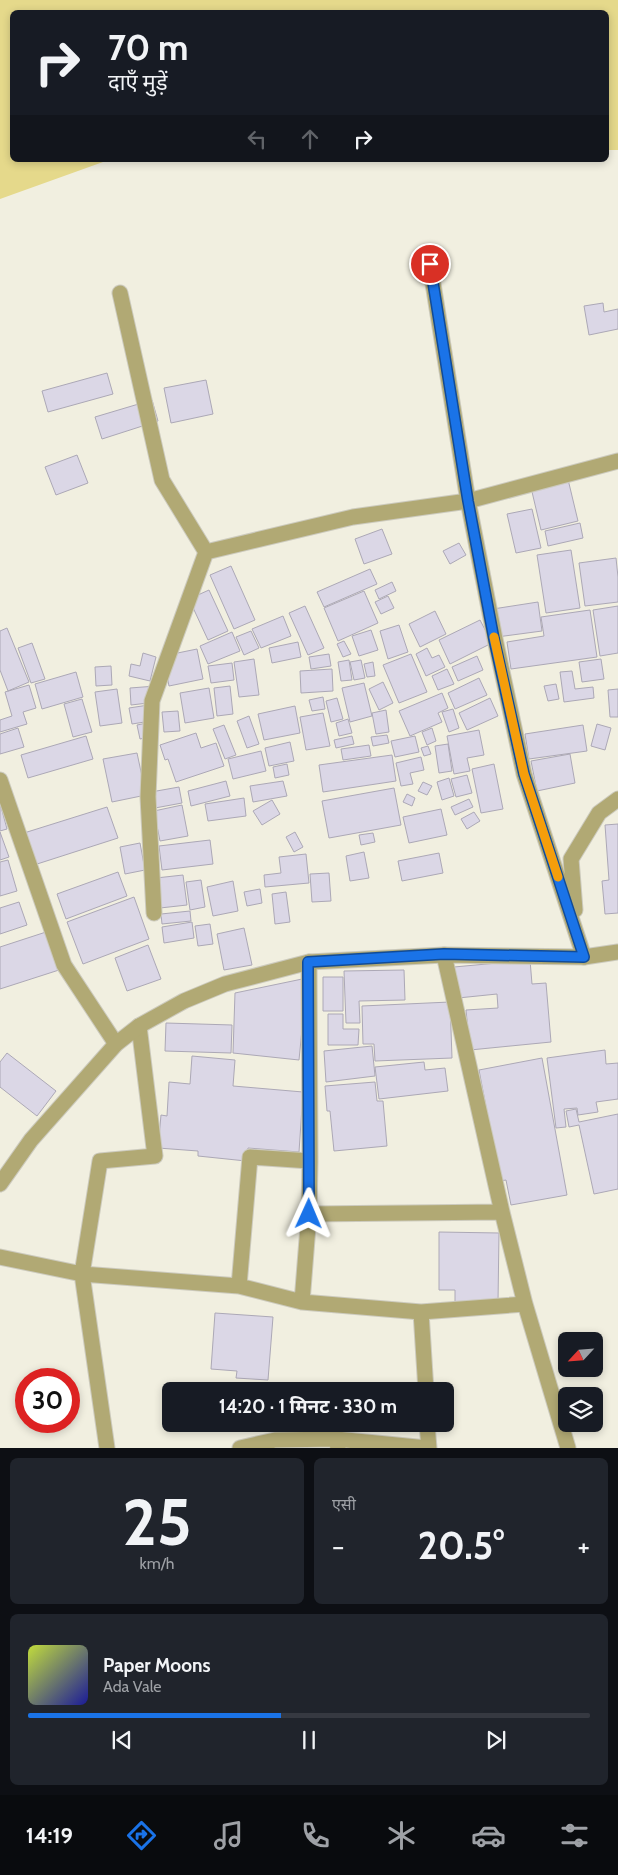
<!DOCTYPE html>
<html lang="hi">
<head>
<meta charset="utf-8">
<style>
  body { margin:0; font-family:Cabin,"Noto Sans Devanagari",sans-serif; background:#20242c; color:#f1f3f6; height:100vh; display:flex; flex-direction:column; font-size:19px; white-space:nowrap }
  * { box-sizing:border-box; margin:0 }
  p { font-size:16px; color:#9ea1a6 }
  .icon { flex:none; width:28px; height:28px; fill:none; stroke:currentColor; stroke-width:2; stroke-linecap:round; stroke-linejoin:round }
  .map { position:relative; height:1448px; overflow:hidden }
  .drawer { display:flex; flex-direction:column; gap:10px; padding:10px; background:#0d0f14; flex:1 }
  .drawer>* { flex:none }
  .hud { position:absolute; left:10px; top:10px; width:599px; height:152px; border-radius:8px; box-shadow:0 2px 8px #0003; background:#171b24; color:#f1f3f6; overflow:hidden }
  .needle { width:32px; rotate:244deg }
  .tools { position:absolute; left:558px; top:1332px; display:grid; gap:10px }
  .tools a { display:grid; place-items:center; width:45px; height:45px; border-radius:8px; background:#171b24; box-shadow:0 2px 8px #0003; font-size:25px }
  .speed { position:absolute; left:15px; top:1368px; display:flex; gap:10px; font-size:25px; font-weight:700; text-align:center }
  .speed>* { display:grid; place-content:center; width:65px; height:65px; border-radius:50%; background:#171b24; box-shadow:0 2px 8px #0003; line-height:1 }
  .speed .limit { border:8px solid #d22; background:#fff; color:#111 }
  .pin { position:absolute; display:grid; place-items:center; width:42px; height:42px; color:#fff; margin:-21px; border:2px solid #fff; border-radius:50%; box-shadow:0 1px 5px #0007 }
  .me { position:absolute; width:55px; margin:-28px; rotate:1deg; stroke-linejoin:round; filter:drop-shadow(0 0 4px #0008) }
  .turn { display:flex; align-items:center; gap:18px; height:105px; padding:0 15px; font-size:22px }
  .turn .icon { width:65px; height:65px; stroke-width:2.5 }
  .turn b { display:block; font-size:35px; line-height:42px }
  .lanes { display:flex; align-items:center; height:48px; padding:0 15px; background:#0003; justify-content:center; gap:25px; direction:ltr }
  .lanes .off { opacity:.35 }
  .big { font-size:38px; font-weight:700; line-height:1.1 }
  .drawer .tile { flex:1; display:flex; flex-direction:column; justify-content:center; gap:8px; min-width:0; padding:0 18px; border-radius:8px; background:#20242c }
  .drawer .dial { align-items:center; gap:0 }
  .dial b { font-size:65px; line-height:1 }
  .song { display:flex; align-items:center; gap:15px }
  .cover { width:60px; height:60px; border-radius:8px; background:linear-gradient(135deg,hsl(70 70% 55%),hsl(240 70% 35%)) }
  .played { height:5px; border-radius:2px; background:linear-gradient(90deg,#1a73e8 45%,#363941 45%) }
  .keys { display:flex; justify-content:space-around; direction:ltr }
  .heat { display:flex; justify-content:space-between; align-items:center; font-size:28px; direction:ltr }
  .drawer .tiles { flex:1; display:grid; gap:10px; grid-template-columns:1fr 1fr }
  .tile:last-child { grid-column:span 2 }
  .trip { position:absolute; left:162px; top:1382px; width:292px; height:50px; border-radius:8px; background:#171b24; box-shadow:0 2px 8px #0003; font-weight:700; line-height:50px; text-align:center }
  .tabs { display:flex; height:80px; justify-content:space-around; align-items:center; background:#090b0e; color:#9ea1a6 }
  .tabs .icon { width:35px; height:35px }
  .tabs .on { color:#1a73e8 }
  .tabs b { font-size:22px; color:#f1f3f6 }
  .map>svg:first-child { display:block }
  .water { fill:#e5d98b }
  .building { fill:#dbd7e6; stroke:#aca8b6 }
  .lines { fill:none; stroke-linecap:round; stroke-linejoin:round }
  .minor-casing { stroke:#cccabd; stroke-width:17 }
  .tertiary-casing { stroke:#cccabd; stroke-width:17 }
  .minor { stroke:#b1a974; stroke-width:15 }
  .tertiary { stroke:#b1a974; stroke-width:15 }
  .route-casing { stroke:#114b97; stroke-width:12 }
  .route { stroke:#1a73e8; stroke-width:9 }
  .slow { stroke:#f59e0b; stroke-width:9 }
</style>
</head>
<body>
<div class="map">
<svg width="618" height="1448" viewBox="0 0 618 1448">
  <rect width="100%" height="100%" fill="#f1efe0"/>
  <path class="water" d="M0 0H618V150H606V12H12V160H161L103 162 0 199Z"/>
  <path class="building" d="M603 303 604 312 618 309V329L589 335 584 306Z
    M107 373 113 394 48 412 42 391Z
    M206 380 213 414 171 423 164 388Z
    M152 400 158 421 102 439 95 417Z
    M77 455 88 483 56 495 45 467Z
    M566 471 578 521 541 530 529 479Z
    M532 509 541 548 516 553 507 514Z
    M580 523 583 538 548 546 545 531Z
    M382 529 392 554 364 564 355 539Z
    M459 543 466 555 450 564 443 551Z
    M571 550 580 608 546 613 537 555Z
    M616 558 618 577V602L585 606 579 563Z
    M231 566 255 620 234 629 210 575Z
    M370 569 377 584 324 607 317 592Z
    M392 582 396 591 379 599 375 590Z
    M209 590 228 631 208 640 189 599Z
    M364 591 378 623 338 641 324 608Z
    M388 596 394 608 381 614 375 602Z
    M538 602 542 631 497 637 493 609Z
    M305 606 324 648 308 655 289 613Z
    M618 606V653L600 656 593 610Z
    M590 610 597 657 511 669 507 642 544 636 541 617Z
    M435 611 446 634 420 647 409 624Z
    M283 616 291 636 261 648 252 629Z
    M480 620 492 643 450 664 439 640Z
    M399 625 408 652 388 659 380 631Z
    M7 628 29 682 8 691 0 670V631Z
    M371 630 378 650 359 656 352 636Z
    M251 631 259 648 244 655 236 637Z
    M232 632 240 651 208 664 200 646Z
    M344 641 351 654 343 657 337 644Z
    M298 642 301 657 272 663 269 648Z
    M32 643 45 679 31 683 18 648Z
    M427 648 432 658 439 655 445 667 426 676 416 654Z
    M197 649 203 679 169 686 163 656Z
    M143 653 156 657 150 681 129 676 131 664 140 666Z
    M329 654 331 666 311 669 309 657Z
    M411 654 427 692 399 703 383 665Z
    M477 656 483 670 458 681 452 667Z
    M254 659 259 695 239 697 234 662Z
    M601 659 604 679 582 682 579 662Z
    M349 660 352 680 341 681 338 662Z
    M361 660 365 678 354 680 350 662Z
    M373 662 375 676 367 677 364 664Z
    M232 663 234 680 211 683 208 666Z
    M111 666 112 685 96 686 95 667Z
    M332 669 333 691 301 693 300 671Z
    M447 669 454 684 438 690 432 676Z
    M572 671 575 689 593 687 594 698 564 702 560 672Z
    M76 672 83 697 42 709 35 684Z
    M479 678 487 695 455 709 448 693Z
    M383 682 393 703 379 710 369 689Z
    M364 683 372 716 350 722 342 688Z
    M556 684 559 699 548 701 544 686Z
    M29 685 36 708 23 712 27 724 0 732V720L12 716 5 692Z
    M156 686 157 702 131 705 130 688Z
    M230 686 233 714 217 716 214 688Z
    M209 688 214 718 185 723 180 693Z
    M117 689 122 723 100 726 95 692Z
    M618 689V717H610L608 690Z
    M442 693 448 708 438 713 442 722 410 736 399 711Z
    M323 697 325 709 312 711 309 700Z
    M337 698 343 719 331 722 326 701Z
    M490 698 498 716 467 730 459 713Z
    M82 699 92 732 73 737 64 704Z
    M155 704 157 720 132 724 129 708Z
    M295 706 300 733 264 740 258 714Z
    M453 709 459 728 449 732 442 712Z
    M386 710 389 732 376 734 372 713Z
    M178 711 180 731 164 732 162 712Z
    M323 713 330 746 306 750 300 717Z
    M249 716 259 744 247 748 237 721Z
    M348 719 352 733 339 736 336 723Z
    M152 722 155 736 140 739 137 725Z
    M597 724 611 728 605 750 591 746Z
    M224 725 236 755 225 759 213 729Z
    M583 725 587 751 529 759 525 734Z
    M18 728 24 747 0 754V734Z
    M432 728 436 741 427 745 422 732Z
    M479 730 484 755 467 758 470 771 454 774 447 736Z
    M196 733 201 748 216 743 224 766 176 782 168 759 165 760 160 745Z
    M387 735 389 743 373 746 371 737Z
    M86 736 93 759 28 778 21 755Z
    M352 736 354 744 336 748 334 740Z
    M415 736 419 752 395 757 391 741Z
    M290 742 294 761 269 766 265 748Z
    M448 744 452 771 439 773 435 746Z
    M369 745 371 756 343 760 341 749Z
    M428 746 431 754 424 756 421 748Z
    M261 751 266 771 233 779 228 759Z
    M137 753 146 795 112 802 103 759Z
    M570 754 575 783 537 791 531 761Z
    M392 755 396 781 323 792 319 765Z
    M421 757 424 770 410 773 413 784 401 786 396 763Z
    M287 764 289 775 275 778 273 767Z
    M494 764 503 809 481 813 472 769Z
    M467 775 472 793 456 797 451 779Z
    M449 778 454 796 442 800 437 782Z
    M226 781 230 796 191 806 188 791Z
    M283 781 287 796 253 802 250 786Z
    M423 782 432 786 427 795 418 791Z
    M179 787 182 803 155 808 151 792Z
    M394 788 401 825 329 838 322 801Z
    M407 794 415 798 412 806 403 802Z
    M244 798 246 816 208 821 205 804Z
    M469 799 473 807 455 815 451 807Z
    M272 800 280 814 262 825 253 811Z
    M0 803 7 829 0 831Z
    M182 805 188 836 160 841 154 811Z
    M107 807 118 838 34 865 24 833Z
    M441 809 447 835 409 843 403 817Z
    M474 812 480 821 467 829 461 819Z
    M618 824V913L605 914 602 881 609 880 605 825Z
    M0 832 9 857 0 860Z
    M295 832 303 847 294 852 286 837Z
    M373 833 375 842 361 845 359 835Z
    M210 840 213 864 162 870 159 846Z
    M140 843 145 870 125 874 120 847Z
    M364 852 369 878 350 881 346 856Z
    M439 853 443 873 402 881 398 861Z
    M306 854 309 883 265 887 264 875 281 873 279 857Z
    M8 860 17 891 0 896V862Z
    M118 872 127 896 66 919 57 894Z
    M329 873 331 901 312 902 310 874Z
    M183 875 187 905 160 908 156 878Z
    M201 880 205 907 190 910 186 882Z
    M233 881 238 911 213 916 207 887Z
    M260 889 262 903 247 906 244 892Z
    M286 892 290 922 275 924 272 894Z
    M134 897 149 939 83 964 67 922Z
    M19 902 27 925 0 934V908Z
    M190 911 191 921 162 924 161 914Z
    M192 922 194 938 164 943 162 927Z
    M210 924 213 944 198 946 195 926Z
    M244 928 252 965 224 970 217 934Z
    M46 932 59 970 0 989V947Z
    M148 945 161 979 127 991 115 958Z
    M530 960 532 984 546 983 551 1042 470 1050 466 1010 498 1008 497 994 458 998 454 967Z
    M404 970 405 1000 359 1001 360 1023H346L344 971Z
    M323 977H343V1011H323Z
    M307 978 299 1060 233 1053 235 993Z
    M450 1002 452 1058 375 1061 374 1044H363L362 1006Z
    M328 1014H343V1029H359L358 1045H328Z
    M166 1023 232 1025 231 1053 165 1051Z
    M372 1046 375 1076 326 1082 324 1051Z
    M605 1050 606 1064 618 1063V1099L596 1102 598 1112 578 1115 577 1108 564 1109 566 1127 556 1128 547 1058Z
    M7 1053 56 1091 37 1116 0 1087V1062Z
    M192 1056 235 1060 233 1086 303 1092 299 1152 248 1148 246 1161 198 1156V1151L158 1148 161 1115 167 1116 169 1082 190 1084Z
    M542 1058 567 1195 511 1205 506 1180 500 1181 479 1070Z
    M424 1062 425 1070 445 1068 448 1091 379 1099 375 1067Z
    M375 1082 377 1101H383L387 1146 334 1151 330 1111H327L325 1086Z
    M576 1109 579 1122 618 1114V1189L594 1194 579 1125 569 1127 566 1111Z
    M439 1232 499 1233 498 1302H455V1290H439Z
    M215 1313 273 1317 268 1380 236 1378 237 1371 211 1369Z"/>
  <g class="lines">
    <defs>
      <path id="minor" d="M430 265 468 501 495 639 524 774 584 957
        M120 293 162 480 206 552 353 517 468 501 618 461
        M0 780 64 965 116 1044
        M575 910 571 859 599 813 618 799
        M154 913 148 797 152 701 206 552
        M444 955 502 1212 525 1304 568 1448
        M309 1214 502 1212
        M0 1257 82 1274 239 1286 302 1302 421 1312 525 1304
        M239 1286 250 1157 310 1161
        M302 1302 309 1214 310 1161 309 962
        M421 1312 426 1391
        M427 1424 429 1448
        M107 1448 82 1274 100 1161 155 1156 139 1026
        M240 1448 275 1440 336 1439
        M338 1448 336 1439 427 1448"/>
      <path id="tertiary" d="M0 1184 31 1140 116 1044 139 1026 184 1001 225 984 309 962 444 955 584 957 618 952"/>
    </defs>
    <use href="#minor" class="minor-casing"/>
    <use href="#tertiary" class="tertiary-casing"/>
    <use href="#minor" class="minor"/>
    <use href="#tertiary" class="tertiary"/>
  </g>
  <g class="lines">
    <defs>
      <path id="route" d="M309 1214 308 962 444 954 584 957 524 774 494 639 468 501 430 264"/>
    </defs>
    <use href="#route" class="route-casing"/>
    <use href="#route" class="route"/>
    <path class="slow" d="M494 637 524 774 558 877"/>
  </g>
</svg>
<div class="tools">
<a><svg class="needle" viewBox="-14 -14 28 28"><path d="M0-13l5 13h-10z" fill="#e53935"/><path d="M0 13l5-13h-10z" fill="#9ea1a6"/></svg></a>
<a><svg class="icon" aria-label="layers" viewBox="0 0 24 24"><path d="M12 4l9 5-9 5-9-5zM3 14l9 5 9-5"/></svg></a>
</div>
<div class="speed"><div class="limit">30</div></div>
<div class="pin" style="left:430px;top:264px;background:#d93025"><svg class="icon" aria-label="arrive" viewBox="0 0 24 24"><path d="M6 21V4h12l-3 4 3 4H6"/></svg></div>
<svg class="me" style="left:309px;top:1214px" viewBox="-20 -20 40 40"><path d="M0-17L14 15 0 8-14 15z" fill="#1a73e8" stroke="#fff" stroke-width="4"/></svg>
<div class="trip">14:20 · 1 मिनट · 330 m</div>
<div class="hud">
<div class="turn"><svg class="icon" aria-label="right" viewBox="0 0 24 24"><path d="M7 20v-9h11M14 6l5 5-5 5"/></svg><div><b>70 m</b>दाएँ मुड़ें</div></div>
<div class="lanes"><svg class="icon off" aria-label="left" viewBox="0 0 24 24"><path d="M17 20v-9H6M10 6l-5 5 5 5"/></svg><svg class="icon off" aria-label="ahead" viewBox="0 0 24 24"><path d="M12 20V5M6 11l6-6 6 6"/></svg><svg class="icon" aria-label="right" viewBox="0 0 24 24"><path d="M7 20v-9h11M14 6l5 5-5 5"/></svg></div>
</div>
</div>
<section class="drawer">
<div class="tiles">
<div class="tile dial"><b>25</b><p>km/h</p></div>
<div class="tile"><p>एसी</p>
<div class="heat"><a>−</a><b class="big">20.5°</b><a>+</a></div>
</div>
<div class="tile">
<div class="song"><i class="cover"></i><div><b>Paper Moons</b><p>Ada Vale</p></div></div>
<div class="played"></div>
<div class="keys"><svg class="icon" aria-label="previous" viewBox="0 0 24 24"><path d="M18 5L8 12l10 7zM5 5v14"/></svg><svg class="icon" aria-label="pause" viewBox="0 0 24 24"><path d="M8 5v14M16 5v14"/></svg><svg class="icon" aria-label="next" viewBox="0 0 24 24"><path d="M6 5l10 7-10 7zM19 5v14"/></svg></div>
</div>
</div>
</section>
<nav class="tabs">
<b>14:19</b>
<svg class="icon on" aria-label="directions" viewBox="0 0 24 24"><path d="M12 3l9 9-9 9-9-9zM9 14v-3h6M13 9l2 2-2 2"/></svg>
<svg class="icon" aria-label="music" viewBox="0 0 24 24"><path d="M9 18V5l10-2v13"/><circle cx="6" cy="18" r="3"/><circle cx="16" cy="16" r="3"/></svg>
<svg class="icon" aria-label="phone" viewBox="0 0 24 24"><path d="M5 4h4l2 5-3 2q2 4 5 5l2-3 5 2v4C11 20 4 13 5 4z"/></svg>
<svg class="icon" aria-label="climate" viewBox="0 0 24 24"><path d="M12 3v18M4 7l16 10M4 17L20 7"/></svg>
<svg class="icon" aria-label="car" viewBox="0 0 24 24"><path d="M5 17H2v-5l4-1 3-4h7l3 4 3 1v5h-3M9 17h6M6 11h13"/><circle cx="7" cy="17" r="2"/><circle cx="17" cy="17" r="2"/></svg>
<svg class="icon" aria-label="filters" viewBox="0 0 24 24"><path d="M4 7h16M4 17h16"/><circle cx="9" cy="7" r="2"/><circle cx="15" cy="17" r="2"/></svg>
</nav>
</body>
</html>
